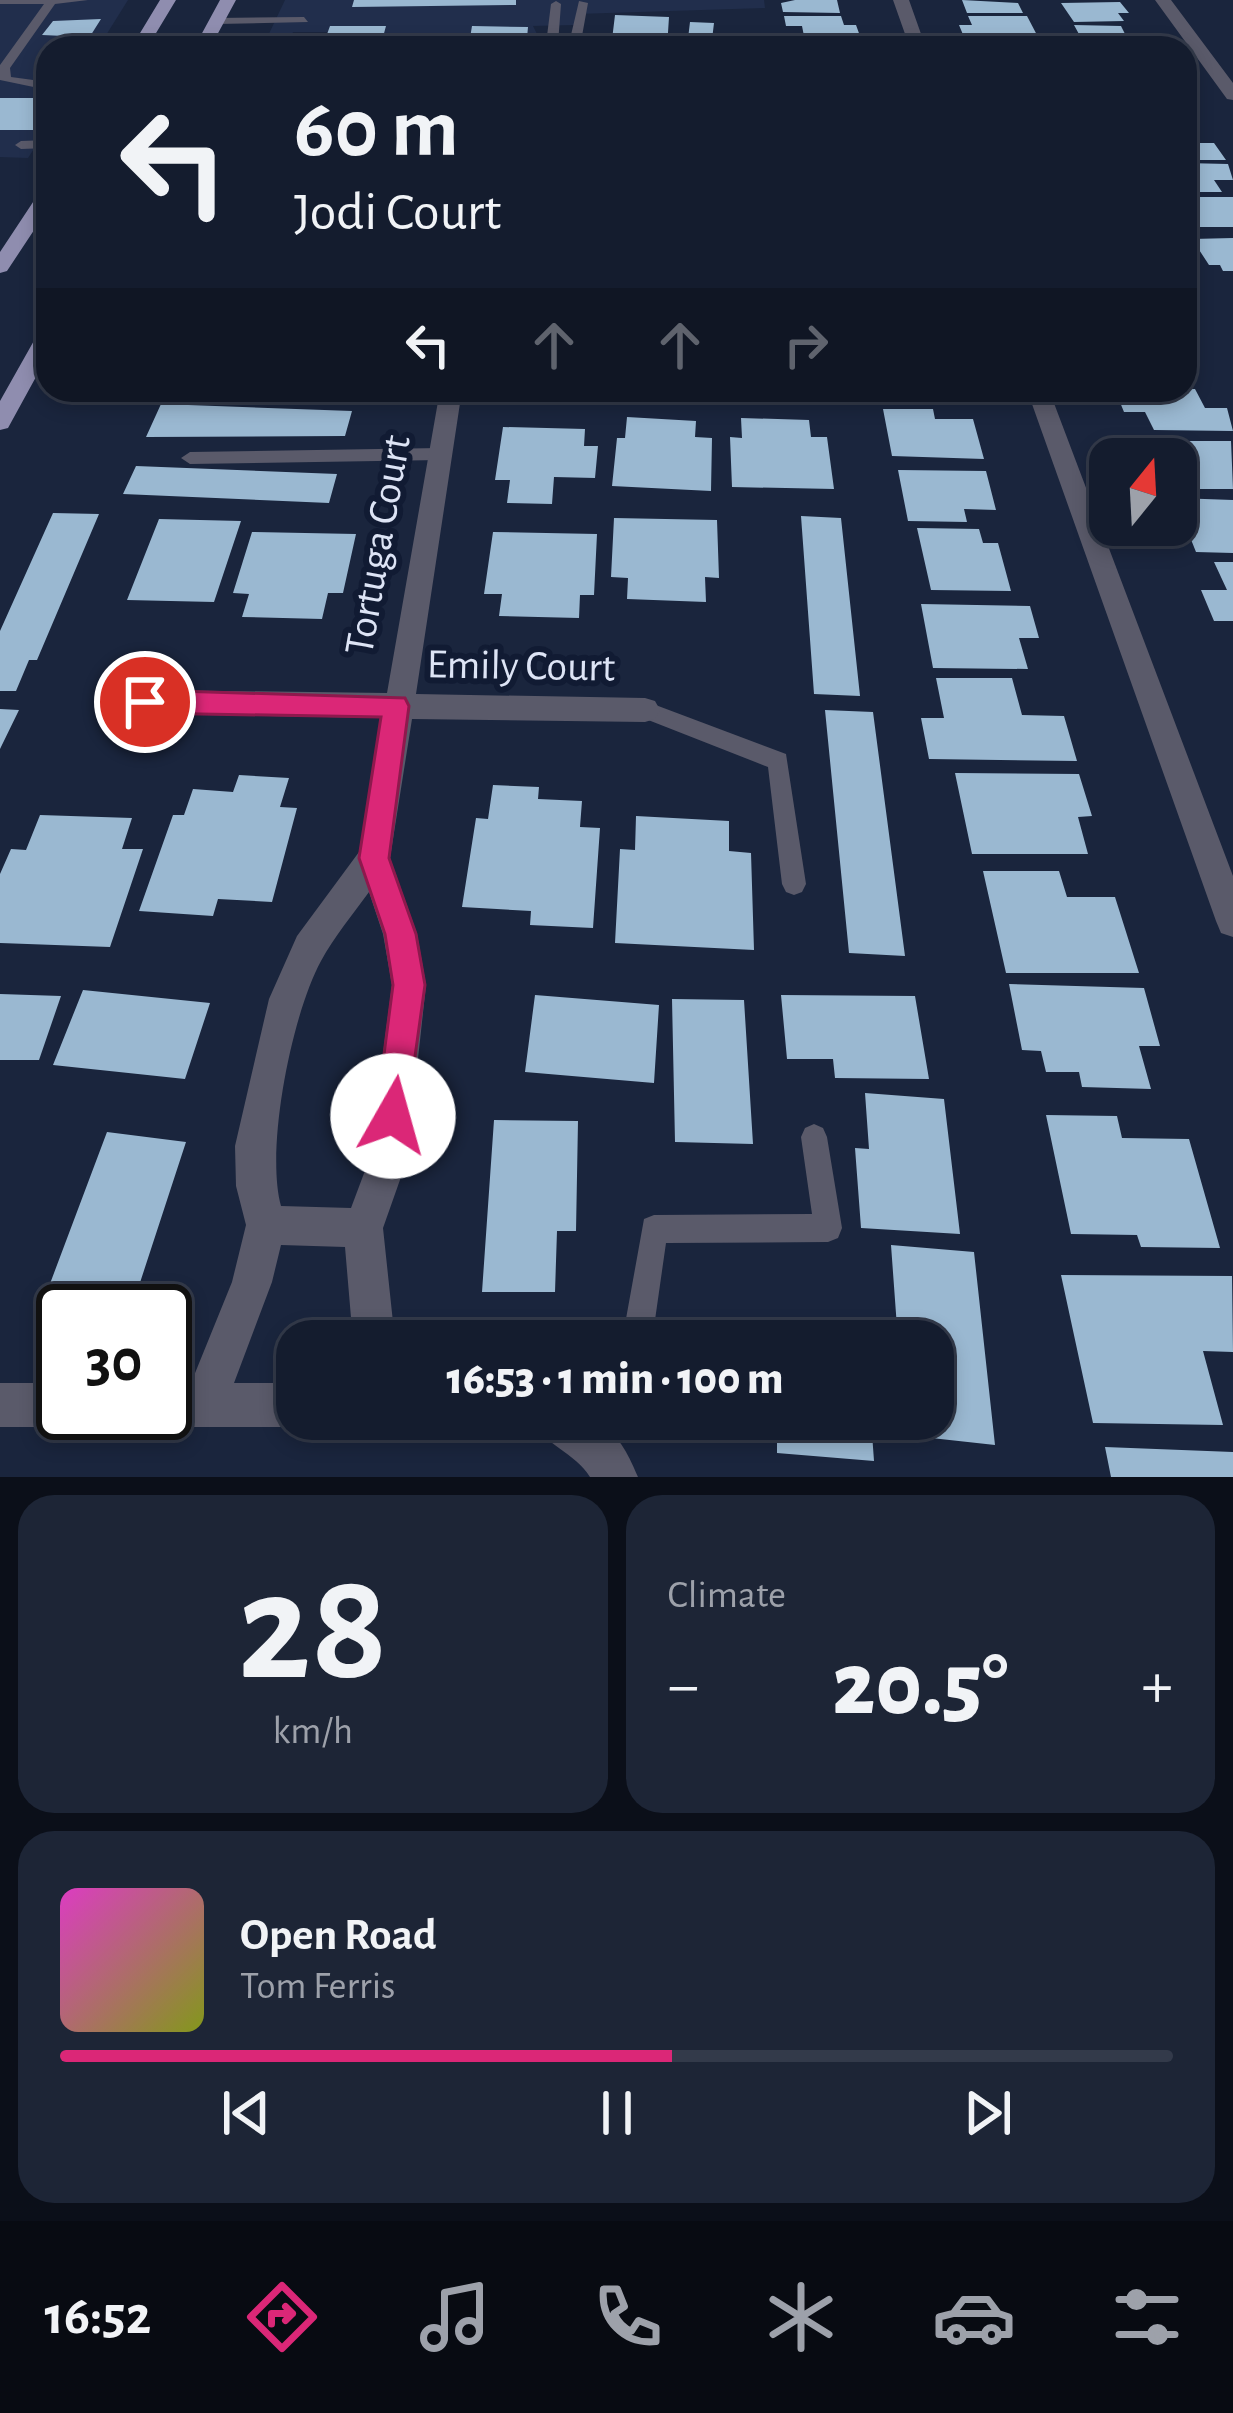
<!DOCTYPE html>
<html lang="en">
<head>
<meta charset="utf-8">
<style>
  body { margin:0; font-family:"Alegreya Sans",sans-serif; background:#1d2536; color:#f1f3f6; height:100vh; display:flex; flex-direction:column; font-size:45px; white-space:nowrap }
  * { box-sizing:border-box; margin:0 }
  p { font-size:39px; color:#9da1aa }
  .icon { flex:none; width:66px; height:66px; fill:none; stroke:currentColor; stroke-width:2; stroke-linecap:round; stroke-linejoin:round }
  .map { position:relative; height:1477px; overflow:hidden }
  .details { display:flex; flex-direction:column; gap:18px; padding:18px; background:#0b0f19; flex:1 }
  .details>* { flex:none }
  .hud { position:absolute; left:36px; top:36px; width:1161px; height:366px; border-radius:36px; box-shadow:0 6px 18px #0003,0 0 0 3px #333a4a; background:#141c2e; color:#f1f3f6; overflow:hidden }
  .needle { width:78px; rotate:18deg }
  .tools { position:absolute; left:1089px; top:438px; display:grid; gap:24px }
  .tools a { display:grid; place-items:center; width:108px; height:108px; border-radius:24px; background:#141c2e; box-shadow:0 6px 18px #0003,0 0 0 3px #333a4a; font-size:60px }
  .speed { position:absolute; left:36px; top:1284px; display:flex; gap:24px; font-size:60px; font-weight:700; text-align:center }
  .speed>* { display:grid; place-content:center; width:156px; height:156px; border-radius:50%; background:#141c2e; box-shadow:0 6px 18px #0003,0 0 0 3px #333a4a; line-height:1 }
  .speed .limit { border:6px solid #111; border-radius:18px; background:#fff; color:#111 }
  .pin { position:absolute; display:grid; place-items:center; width:102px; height:102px; color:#fff; margin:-51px; border:6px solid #fff; border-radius:50%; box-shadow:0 3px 12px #0007 }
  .me { position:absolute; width:132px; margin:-66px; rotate:7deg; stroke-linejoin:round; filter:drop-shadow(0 0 9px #0008) }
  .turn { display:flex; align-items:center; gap:42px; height:252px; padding:0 60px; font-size:54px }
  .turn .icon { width:156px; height:156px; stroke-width:2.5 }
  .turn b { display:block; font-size:84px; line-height:102px }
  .lanes { display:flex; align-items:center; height:114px; padding:0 60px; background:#0003; justify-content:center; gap:60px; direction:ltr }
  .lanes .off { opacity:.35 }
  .big { font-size:90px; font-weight:800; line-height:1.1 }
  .details .widget { flex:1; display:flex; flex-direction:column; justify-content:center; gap:18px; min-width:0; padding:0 42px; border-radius:36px; background:#1d2536 }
  .details .dial { align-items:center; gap:0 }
  .dial b { font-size:156px; line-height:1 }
  .song { display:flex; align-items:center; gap:36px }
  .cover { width:144px; height:144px; border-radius:18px; background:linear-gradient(135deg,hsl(310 70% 55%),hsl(70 70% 35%)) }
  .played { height:12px; border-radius:6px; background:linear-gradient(90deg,#db2777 55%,#333a4a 55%) }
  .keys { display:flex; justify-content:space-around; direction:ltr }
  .heat { display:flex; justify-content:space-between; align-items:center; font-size:66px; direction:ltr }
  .details .tiles { flex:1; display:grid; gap:18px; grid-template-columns:1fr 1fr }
  .widget:last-child { grid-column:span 2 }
  .trip { position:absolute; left:276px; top:1320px; width:678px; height:120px; border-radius:36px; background:#141c2e; box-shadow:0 6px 18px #0003,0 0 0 3px #333a4a; font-weight:800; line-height:120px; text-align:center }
  .tabs { display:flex; height:192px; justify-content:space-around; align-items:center; background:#080b12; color:#9da1aa }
  .tabs .icon { width:84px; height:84px }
  .tabs .current { color:#db2777 }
  .tabs b { font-size:54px; color:#f1f3f6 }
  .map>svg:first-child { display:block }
  .built { fill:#212e4c }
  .building { fill:#9ab8d1 }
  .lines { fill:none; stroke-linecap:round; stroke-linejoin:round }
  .service { fill:#5a5a6a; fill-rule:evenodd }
  .minor { fill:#5a5a6a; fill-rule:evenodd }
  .primary { fill:#8f8daf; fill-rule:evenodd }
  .route { fill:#db2777; stroke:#8e194d; stroke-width:3 }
  .labels { text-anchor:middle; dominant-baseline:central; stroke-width:12; stroke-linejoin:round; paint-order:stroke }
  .street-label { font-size:42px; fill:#dde4f5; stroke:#111b33 }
</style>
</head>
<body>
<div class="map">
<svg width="1233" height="1477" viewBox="0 0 1233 1477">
  <rect width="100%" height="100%" fill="#1a253d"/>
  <path class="built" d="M0 0H128L98 48H48V127L28 158 0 157Z
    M285 0H764L765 8 577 14 575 25 533 26 537 34H480L478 41H389L390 33 338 32H293L289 40H266Z"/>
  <path class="building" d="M354 0H516V5L352 7Z
    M795 0H837L840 13 783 12 781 3Z
    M962 0 1018 3 1023 13H967Z
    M1120 2 1129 13H1118L1124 21 1074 22 1061 3Z
    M615 15 669 17 667 48H611Z
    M784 16H841L844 25H856L860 36H804L802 26H786Z
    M968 16H1027L1038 37H964L959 25H972Z
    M101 19 89 38H79L73 48 58 47 64 36 42 35 53 21Z
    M690 22 714 23 711 48 687 47Z
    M1074 25 1121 26 1125 34 1144 35 1152 48 1076 47 1071 36H1080Z
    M330 26H386L383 37H326Z
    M472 26 528 27 527 38H470Z
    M797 39 860 40 863 48H799Z
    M963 39 1021 40 1025 48H966Z
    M0 98H48V111L36 130H0Z
    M1185 132H1191L1198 143H1214L1226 160H1185Z
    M1185 163 1228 164 1233 180H1214L1222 192H1185Z
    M1185 197H1233V227H1187Z
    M1233 238V271H1223L1220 265H1209L1192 239Z
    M1195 389 1205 408H1227L1233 431 1154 430 1145 412H1124L1115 390Z
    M161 404 352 411 345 436 146 437Z
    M883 409H933L935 419H973L984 459 892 456Z
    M627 417 696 421 695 437 712 438 711 491 612 486 617 438H625Z
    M741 418 809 420 811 437H827L834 489 732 487 730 437 742 438Z
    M503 427 585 429 584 446H598L595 478 554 477 552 504 507 503 510 480H495Z
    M1160 441H1231L1233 489H1176V459H1168Z
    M136 466 337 474 329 503 123 494Z
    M898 470 986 471 996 510 964 509 967 522 908 521Z
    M1176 498 1233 500V553L1196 552 1186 527 1176 526Z
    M53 513 99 514 37 660H29L16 691H0V631Z
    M801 516 841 518 860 696 814 694Z
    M614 518 717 520 719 578 705 577 706 602 627 599 628 578 611 577Z
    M159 519 241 521 214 602 127 600Z
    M917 528 979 529 983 543H998L1011 591 931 590Z
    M252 532 356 534 343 593H328L322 619 242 617 249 594 233 593Z
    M493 532 597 534 594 595H580L579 618 499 616 502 594H484Z
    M1214 562H1233V621H1214L1201 590H1227Z
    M921 604 1030 606 1039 638H1019L1028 669 933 668Z
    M936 678H1012L1022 715 1064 716 1077 761 929 759 921 718H944Z
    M0 709 19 710 0 749Z
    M825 710 873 712 905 956 849 953Z
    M955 773 1079 774 1092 816 1078 817 1088 854H972Z
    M239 775 289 778 280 807 297 808 272 902 218 899 213 916 139 911 173 815H184L193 789 233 792Z
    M493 785 539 787 538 799 582 801 580 827 600 828 593 928 530 925 531 911 462 907 476 818 488 819Z
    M40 815 132 818 122 849H143L110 947 0 943V874L11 849 26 850Z
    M636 816 729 821V851L751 853 754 950 615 943 620 849 635 850Z
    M983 871H1059L1067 897H1115L1139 973H1006Z
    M1009 984 1144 988 1160 1046H1139L1151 1089 1082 1087 1079 1072H1046L1041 1051 1022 1050Z
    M83 990 210 1003 185 1079 53 1065Z
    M0 994 61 996 39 1060H0Z
    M535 995 659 1005 654 1083 525 1072Z
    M781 995 915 996 929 1079 835 1078 833 1059H787Z
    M672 999 744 1000 753 1144 675 1142Z
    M865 1093 944 1099 960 1234 861 1228 855 1148 869 1149Z
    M1046 1115 1117 1116 1122 1138 1189 1139 1220 1248 1141 1247 1137 1235 1071 1234Z
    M494 1120 578 1121 576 1231H557L555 1292H482Z
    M107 1132 186 1142 134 1301 48 1289Z
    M891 1245 974 1252 995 1445 904 1435 903 1419H933V1341H898Z
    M1061 1275 1232 1276 1233 1352 1203 1351 1223 1425 1093 1423Z
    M718 1326 869 1338V1341H718Z
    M718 1419H871L874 1461 777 1453V1436L718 1432Z
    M1105 1447 1233 1452V1477H1111Z"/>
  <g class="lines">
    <path class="service" d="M0 0H88L55 4 10 68 11 77 48 82V90L0 80V65L44 4H0Z
      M556 1 561 4 558 44 552 47 546 44 551 4Z
      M579 1 588 3 582 36 571 48H559L571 35Z
      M304 17 308 22 217 24 212 21 217 18Z
      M48 140V148L21 149 15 145 21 141Z
      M440 448 448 454 440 460 190 464 181 458 190 452Z
      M645 701 786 754 806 884 802 892 794 895 786 892 782 884 768 767 638 716 635 710 638 704Z
      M814 1124 823 1128 827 1137 842 1228 838 1238 828 1242 666 1243 652 1341H622L644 1219 654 1215 812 1214 801 1137 805 1128Z"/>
    <path class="minor" d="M893 0H909L926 48H910Z
      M1155 0H1171L1233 83V100L1227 99Z
      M315 37 542 38 572 48H290Z
      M48 362V376H29L18 369 29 362Z
      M440 390H462L416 694 645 698 655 701 660 710 655 719 645 722 412 719 390 858 417 934 426 985 407 1160 383 1228 395 1341H353L345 1247 281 1245 272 1282 234 1383H297V1419L312 1420 297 1427H165L150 1420 147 1413H165V1383H191L232 1282 246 1225 236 1186 235 1146 269 999 297 936 359 852 382 718 145 714 135 711 130 702 135 693 145 690 387 693ZM369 892 383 934 392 985 369 1160 351 1208 281 1206C265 1148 292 1014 321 961 334 937 353 914 369 892Z
      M1027 390H1049L1233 876V937L1221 933 1216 921Z
      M0 1383H63V1413H81L78 1420 63 1427H0Z
      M533 1419C594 1419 613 1415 638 1477H590C575 1452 544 1446 533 1419Z"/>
    <path class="primary" d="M160 0H176L147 48H131Z
      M220 0H236L210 48H194Z
      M48 188V209L7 271 0 273V252L41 190Z
      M48 328V355L8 428 0 430V401L40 330Z"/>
  </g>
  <path class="route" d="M145 690 405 698 409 706 389 858 416 934 425 985 405 1128 393 1133 381 1128 376 1116 393 985 385 934 359 858 381 717 145 713 132 702Z"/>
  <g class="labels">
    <g class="street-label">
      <text transform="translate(378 545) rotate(-80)">Tortuga Court</text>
      <text transform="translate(521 666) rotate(1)">Emily Court</text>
    </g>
  </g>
</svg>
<div class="tools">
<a><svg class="needle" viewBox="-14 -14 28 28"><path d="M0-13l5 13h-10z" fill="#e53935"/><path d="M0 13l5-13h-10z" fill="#9da1aa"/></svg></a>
</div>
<div class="speed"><div class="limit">30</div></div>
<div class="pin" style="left:145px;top:702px;background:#d93025"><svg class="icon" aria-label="arrive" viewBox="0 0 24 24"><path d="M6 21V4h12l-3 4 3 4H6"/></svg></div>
<svg class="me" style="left:393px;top:1116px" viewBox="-20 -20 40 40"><circle r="19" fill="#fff"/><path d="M0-13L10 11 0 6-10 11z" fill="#db2777"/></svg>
<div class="trip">16:53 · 1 min · 100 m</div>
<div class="hud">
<div class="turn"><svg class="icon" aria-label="left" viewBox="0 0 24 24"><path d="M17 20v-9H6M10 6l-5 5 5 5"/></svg><div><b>60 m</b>Jodi Court</div></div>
<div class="lanes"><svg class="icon" aria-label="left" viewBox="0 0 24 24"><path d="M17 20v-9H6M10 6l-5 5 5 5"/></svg><svg class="icon off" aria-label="ahead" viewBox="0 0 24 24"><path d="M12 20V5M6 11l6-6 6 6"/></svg><svg class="icon off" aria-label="ahead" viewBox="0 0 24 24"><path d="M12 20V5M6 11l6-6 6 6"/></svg><svg class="icon off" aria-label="right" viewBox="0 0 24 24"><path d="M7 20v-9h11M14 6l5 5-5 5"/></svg></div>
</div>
</div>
<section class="details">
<div class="tiles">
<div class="widget dial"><b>28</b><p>km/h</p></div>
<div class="widget"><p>Climate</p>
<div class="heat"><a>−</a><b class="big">20.5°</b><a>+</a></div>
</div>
<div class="widget">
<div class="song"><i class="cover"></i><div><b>Open Road</b><p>Tom Ferris</p></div></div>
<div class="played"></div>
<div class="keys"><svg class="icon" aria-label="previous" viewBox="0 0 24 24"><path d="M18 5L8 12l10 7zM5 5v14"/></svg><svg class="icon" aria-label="pause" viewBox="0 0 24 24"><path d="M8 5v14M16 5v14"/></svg><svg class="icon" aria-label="next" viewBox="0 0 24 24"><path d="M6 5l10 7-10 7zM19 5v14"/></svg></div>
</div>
</div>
</section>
<nav class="tabs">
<b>16:52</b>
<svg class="icon current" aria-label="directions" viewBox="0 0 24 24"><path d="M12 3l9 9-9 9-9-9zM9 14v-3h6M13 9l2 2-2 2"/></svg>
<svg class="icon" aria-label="music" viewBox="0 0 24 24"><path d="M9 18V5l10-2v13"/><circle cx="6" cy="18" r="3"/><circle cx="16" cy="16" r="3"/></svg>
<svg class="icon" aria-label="phone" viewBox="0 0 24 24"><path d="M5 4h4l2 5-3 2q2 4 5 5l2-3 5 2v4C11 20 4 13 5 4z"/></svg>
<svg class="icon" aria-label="climate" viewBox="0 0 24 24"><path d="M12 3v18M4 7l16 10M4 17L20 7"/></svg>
<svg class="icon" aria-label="car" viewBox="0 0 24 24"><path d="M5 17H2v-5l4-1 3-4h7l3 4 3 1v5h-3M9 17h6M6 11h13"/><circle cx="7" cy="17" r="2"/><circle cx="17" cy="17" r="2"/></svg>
<svg class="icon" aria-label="filters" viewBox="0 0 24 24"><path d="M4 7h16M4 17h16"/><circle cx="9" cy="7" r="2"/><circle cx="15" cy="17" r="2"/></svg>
</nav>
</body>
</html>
